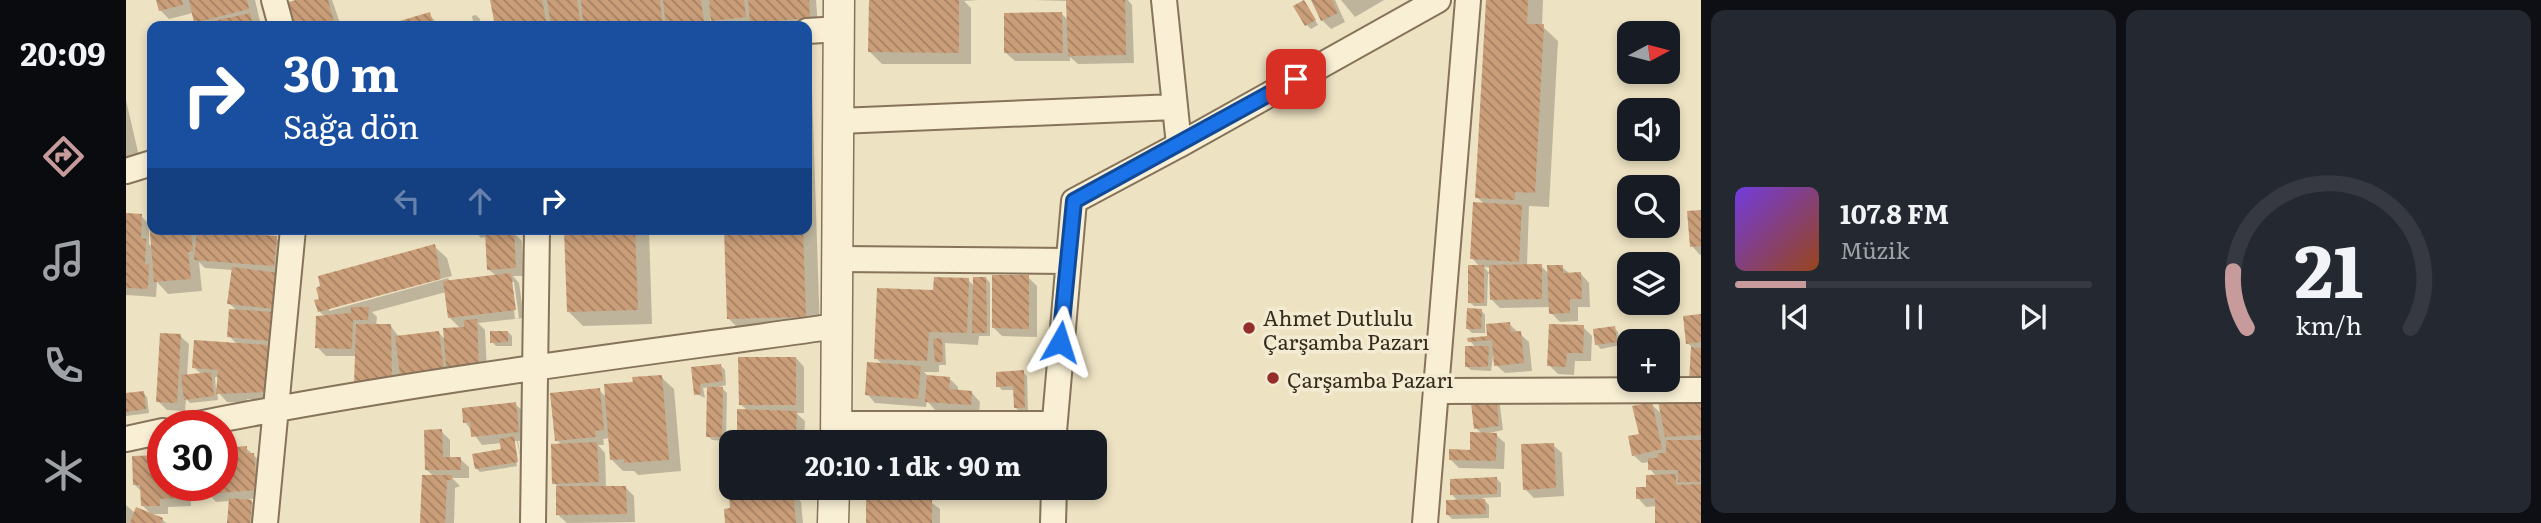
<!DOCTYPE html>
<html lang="tr">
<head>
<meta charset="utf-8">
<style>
  body { margin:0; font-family:Literata,serif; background:#242831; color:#f1f3f6; height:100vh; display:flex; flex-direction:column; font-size:26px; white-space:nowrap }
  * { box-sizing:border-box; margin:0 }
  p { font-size:23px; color:#9ea1a6 }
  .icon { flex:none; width:38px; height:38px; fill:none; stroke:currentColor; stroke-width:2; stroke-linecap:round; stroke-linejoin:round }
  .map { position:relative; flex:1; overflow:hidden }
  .panel { display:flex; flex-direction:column; gap:10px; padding:10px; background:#0d0f14; width:840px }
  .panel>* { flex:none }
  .guide { position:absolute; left:21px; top:21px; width:665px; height:214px; border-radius:14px; box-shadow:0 4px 10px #0003; background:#1a4fa0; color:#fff; overflow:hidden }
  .needle { width:46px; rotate:83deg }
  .fabs { position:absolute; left:1491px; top:21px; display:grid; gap:14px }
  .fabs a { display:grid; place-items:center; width:63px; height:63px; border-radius:14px; background:#171b24; box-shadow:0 4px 10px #0003; font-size:35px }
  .speed { position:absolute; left:21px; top:410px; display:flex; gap:14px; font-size:35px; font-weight:700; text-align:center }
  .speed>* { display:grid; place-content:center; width:91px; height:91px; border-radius:50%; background:#171b24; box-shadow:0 4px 10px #0003; line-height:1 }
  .speed .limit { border:10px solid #d22; background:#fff; color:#111 }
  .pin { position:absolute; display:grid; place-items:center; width:60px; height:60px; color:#fff; margin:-30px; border-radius:14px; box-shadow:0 4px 10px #0006 }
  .me { position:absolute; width:77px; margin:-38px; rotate:6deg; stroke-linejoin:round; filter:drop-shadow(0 0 5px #0008) }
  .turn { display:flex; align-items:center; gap:24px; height:147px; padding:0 21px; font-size:32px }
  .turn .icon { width:91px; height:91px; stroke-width:2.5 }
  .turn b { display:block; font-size:49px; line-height:60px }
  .lanes { display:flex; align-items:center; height:66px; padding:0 21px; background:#0003; justify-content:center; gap:35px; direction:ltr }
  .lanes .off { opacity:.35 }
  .panel .tile { flex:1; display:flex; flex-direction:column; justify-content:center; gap:10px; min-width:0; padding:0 24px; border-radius:14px; background:#242831 }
  .panel .dial { align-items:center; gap:0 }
  .dial svg { height:182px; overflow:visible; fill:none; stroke:#363941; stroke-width:7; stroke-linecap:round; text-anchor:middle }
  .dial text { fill:#f1f3f6; stroke:none }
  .song { display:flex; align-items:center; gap:21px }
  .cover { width:84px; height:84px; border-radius:10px; background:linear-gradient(135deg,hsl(260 70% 55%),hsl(20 70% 35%)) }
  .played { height:7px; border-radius:4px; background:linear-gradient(90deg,#c79a9b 20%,#363941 20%) }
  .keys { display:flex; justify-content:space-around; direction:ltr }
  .panel .tiles { flex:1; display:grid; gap:10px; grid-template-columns:repeat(2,1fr) }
  .trip { position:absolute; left:593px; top:430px; width:388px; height:70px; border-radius:14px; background:#171b24; box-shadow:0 4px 10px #0003; font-weight:700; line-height:70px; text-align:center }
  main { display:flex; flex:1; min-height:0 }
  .dock { display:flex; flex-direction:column; width:126px; justify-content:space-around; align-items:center; background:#090b0e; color:#9ea1a6 }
  .dock .icon { width:49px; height:49px }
  .dock .active { color:#c79a9b }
  .dock b { font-size:32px; color:#f1f3f6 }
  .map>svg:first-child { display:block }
  .shadow { fill:#0003; fill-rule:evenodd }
  .building { fill:url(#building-back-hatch) }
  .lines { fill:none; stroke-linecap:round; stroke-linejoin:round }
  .minor-casing { stroke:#86735a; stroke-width:28 }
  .tertiary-casing { stroke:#86735a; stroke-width:33 }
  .minor { stroke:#f8efd5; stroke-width:24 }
  .tertiary { stroke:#f8efd5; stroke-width:30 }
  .route-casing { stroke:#114b97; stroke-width:18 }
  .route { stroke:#1a73e8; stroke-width:12 }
  .poi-dot { fill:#942e2b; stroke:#f4ecd2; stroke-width:2.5 }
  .labels { text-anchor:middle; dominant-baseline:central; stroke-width:7; stroke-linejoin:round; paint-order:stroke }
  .poi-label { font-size:21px; fill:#372b1e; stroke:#f4ecd2; text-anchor:start }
</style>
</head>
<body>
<main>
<nav class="dock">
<b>20:09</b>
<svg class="icon active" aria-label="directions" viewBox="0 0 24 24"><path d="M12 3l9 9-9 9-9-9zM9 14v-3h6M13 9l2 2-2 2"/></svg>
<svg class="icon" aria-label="music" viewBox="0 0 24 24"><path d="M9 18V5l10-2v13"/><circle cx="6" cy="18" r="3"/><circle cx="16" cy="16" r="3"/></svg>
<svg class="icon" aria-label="phone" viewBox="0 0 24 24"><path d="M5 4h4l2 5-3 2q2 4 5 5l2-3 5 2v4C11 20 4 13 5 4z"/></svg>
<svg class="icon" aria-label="climate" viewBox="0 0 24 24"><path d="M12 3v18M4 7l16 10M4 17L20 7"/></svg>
</nav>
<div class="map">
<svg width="1575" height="523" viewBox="0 0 1575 523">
  <defs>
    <pattern id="building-back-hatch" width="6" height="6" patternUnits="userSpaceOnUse" patternTransform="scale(1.75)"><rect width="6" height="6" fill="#ca9e79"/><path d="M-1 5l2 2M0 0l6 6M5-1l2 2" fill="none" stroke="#a58163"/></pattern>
  </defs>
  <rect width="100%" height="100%" fill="#ede2c2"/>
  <path class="shadow" d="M32 0H129L134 21 131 22 132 26H72L67 13 43 19 34 10Z
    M168 0H206L215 26H168L162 4 170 2Z
    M366 0H690L692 26H593L584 18 585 26H371Z
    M744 0H853L838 1 845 8V64H756L744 52Z
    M908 0H1002L1006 5 1008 63 952 64 944 57V61H889L880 53 936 14 943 21 942 1Z
    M1187 0H1209L1219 22 1205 29 1196 20Z
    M1215 0H1258L1229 17Z
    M1362 0H1417L1416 26 1432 41 1423 207 1403 206 1401 266H1415L1424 275 1436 267 1444 274H1455L1463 283 1464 307H1452V321L1434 322 1425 313V307L1374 308 1365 299V268L1358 267 1364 274H1362L1361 306H1348L1343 302 1354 267 1346 258 1358 204 1351 197Z
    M1181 6 1192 25 1185 29 1181 25Z
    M303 14 313 26H261Z
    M350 15 354 19 355 26H348L346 16Z
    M681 85 686 90 694 331 617 333 602 318 600 229H681Z
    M0 100 15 165 0 169Z
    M23 198H26V229H75V232H81L79 229H116V235L150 238 159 247 153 348 143 347 150 355 148 400 121 399V403L101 402 91 391 92 400 64 403 60 399 59 411 41 410 32 401 54 336 63 344 61 376 76 375 68 367 111 344 103 336 111 311 103 303 107 270 79 268 73 262 76 291 42 294 31 282 30 297 0 295V215L15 216 25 226ZM23 229H26L27 248 23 244ZM89 377H93L90 390Z
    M1575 211V255H1574L1566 246Z
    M211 229H234L216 235Z
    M347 229H395V234H389L396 241 398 276H387L393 283 398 318 352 323 359 330 361 373 284 383 274 373V388L231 356H200L191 347 199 317 193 311 308 246 321 258 326 276 203 307V311L322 278 324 282 370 276 362 269 361 237 355 238ZM385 282H388L393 318 389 319ZM320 292 323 317 335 329 320 340 312 332 273 337 264 325 250 326 251 317 246 312Z
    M440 229H523L526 324 457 326 443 312Z
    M902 277 911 286V337L876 336 867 327Z
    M860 278 864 283V336H853L852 345 819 343 820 365H813V372H798L803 377 823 378 832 387V392L846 393 854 402 853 413 809 410 801 401 800 407 749 403 741 394 757 365 750 358 809 292 842 280 848 286Z
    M1355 310 1359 315V333H1346L1342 329Z
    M1575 316V389L1566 348 1562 343Z
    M1383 324 1403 342 1406 371 1379 373 1370 365 1368 349 1365 371 1345 370 1340 366 1350 348 1344 341 1363 337Z
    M1457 327 1466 336 1465 361H1449L1448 375 1432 374 1423 365Z
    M1488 328 1492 332 1494 345 1475 349 1471 345Z
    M382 332 386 336V346H370L366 342Z
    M670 358 678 367V413H670L679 421 678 442 606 443V488H677V493L667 494 675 502 677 523H600L610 497 602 489 603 442 622 441 613 432 622 411 614 404Z
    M595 366 599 370 600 385 587 389H597L601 393 600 441 586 440 582 436 583 387 577 388 579 398 570 394 567 369Z
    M897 372 901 376 902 412H894L890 408 889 390H876L872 386Z
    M535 377 548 389 555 471 512 475 508 471H497L485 459 484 438 477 439 478 445H472L479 453 480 488H500L508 496 509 522 441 523 431 514V486L428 483 436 445 431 440 473 390 480 397 509 383Z
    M17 393 21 397 23 413 0 416V395Z
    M1373 397 1377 430 1358 434 1370 435 1379 443 1378 469 1333 468 1324 459 1345 452 1356 434 1350 428Z
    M1575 401V523H1531V506L1520 507 1512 498 1531 477 1524 469V462L1516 463 1507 455 1525 404 1537 415Z
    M389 404 398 412 401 440 392 441 396 465 391 441H387L391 466 354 472 350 468 377 451 376 443 356 445 339 422Z
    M315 431 324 440V459H334L343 467V478H326L334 486 329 488 328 523H296L308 477 301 470Z
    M1427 445 1436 453 1438 496 1408 498 1399 489Z
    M120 448 136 463 138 498 123 499 130 506 128 523H103L104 501 90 502 82 493 81 487 70 485H96Z
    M1371 479 1375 483V497L1356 498 1363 505V518L1326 519 1322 515 1333 502 1326 495Z
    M9 485H65V506L42 507V514H25L17 506 16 492Z
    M742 488H802V500L814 509V523H742L749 500Z
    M0 505 9 513 36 519 40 523H0Z"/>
  <path class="building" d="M30 0H56L57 5 33 11Z
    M63 0H121L123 9 68 23Z
    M170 0H202L209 26H166L159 3Z
    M364 0H416L421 26H369Z
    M421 0H451L455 26H425Z
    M455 0H534L537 25 457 26Z
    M537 0H575L578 22 540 26Z
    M583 0H618L620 17 585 21Z
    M622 0H683L684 18 624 23Z
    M743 0H833V53L742 52Z
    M940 0H999L1000 55 942 56Z
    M1178 0 1190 20 1179 26 1167 6Z
    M1185 0H1206L1212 13 1195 21Z
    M1360 0H1402L1401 24H1418L1409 193 1389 192V200L1349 198Z
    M304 12 308 26H257Z
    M936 12 937 53H878V13Z
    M124 13 127 26H69V25Z
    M21 196H26V229H65L67 251 62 252 65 279 28 282Z
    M1347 202 1396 205 1393 262 1344 259Z
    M1575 210V246L1564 247 1561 211Z
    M0 213 16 214 15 238 20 239 19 264 23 265 22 289 0 288Z
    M438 229H509L512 310 441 312Z
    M598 229H677L680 317 601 319Z
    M71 230 151 236 148 266 68 260Z
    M388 230 390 268 361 270 359 232Z
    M309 244 315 279 192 312 188 300 193 299 190 288 194 286 192 276Z
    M1416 264V299L1364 300 1363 265Z
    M1342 265H1358V303H1342Z
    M1421 265H1437V273L1455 272 1456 299H1444V313L1423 314Z
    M106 267 153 273 148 309 101 304Z
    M385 273 390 310 322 318 317 281Z
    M866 275H903V329L866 328Z
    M808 277 843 278 841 333 803 332 801 361 748 359 751 288 807 290Z
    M847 277H860L861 333H846Z
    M225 307H243L242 320H227L226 349 189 348 190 316 225 313Z
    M1341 308 1356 309 1355 329H1340Z
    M103 309 147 312 145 341 101 337Z
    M1575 314V342L1560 344 1557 316Z
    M351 319 353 365 320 366 317 328 338 327V320Z
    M1384 322 1385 332 1395 331 1398 363 1368 366 1366 340 1342 342 1341 338 1361 336 1360 324Z
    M230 324H265L266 380 228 386Z
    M1423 324 1458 325 1457 353H1441L1440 367 1421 366Z
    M1489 326 1491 342 1469 345 1467 329Z
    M313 331 318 370 274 375 269 336Z
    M364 331H382V342L364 343Z
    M34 333 55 334 51 403 30 402Z
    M816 338 817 362H809L807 339Z
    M68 340 142 345 140 392 90 394 92 370 66 368Z
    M1339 346H1363L1362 367H1339Z
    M1565 347 1575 348V382L1563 381Z
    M612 357H670V405H613Z
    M741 362 795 366 792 399 739 395Z
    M595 364 597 381 574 384 575 394 568 395 565 367Z
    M898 370 899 408H888L887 386 870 387V372Z
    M85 372 88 396 58 400 55 375Z
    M536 375 543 460 498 463V459L484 460 478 384 507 382 506 377Z
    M801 375 824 377 823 389 846 391 845 405 799 402Z
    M581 387H597L596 437H580Z
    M474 388 478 430 469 431 470 437 429 441 424 393Z
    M18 391 20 409 0 412V393Z
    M1370 391 1373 426 1348 429 1344 394Z
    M1575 399V435L1539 437 1532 401Z
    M390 402 393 432 345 437 344 422 337 423 336 408Z
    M1526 402 1536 449 1506 456 1502 436 1513 434 1506 406Z
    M611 409 671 411 670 434 611 433Z
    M316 429 317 457H335V470H299L298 430Z
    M742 431 778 437 777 443H741Z
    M1344 432 1371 433 1370 461 1323 460V449L1344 450Z
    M785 434 807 436 806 443H784Z
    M388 436 392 462 349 469 346 454 375 449 373 439Z
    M666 436 667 443H606V490H600L597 454 602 453 599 441Z
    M814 436 837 438V443H813Z
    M1540 440H1575L1574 482H1552V470H1522V458H1531L1532 453H1540Z
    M471 442 473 482 426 484 425 444Z
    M1428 443 1430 488 1397 490 1395 444Z
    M121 446V453H128L131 490 80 494 79 485H96V448Z
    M37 455V485H57V498L34 499V506H15L14 485H7L6 456Z
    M1550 474V485L1575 484V523H1529V498L1510 499V487H1520V475Z
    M296 475H326V480H321L319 523H294Z
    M1371 477V494L1324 495V479Z
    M430 486H500L501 514 430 515Z
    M740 488H794V494L740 493Z
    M667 491 670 523H599L598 509 604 508 603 496Z
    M103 498 126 500 124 523H101Z
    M740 498 806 499V523H740Z
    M1359 499 1360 514 1320 515V500Z
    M10 507 37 518 35 523H4Z"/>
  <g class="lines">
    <defs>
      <path id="minor" d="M148 0 155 26
        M1038 0 1053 145 1312 0
        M681 31 714 29
        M713 121 1049 107
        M0 171 26 163
        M712 259 942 261
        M1310 391 1575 390
        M710 424H927
        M67 425C280 382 496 356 711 326
        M0 439 37 431
        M927 443 948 201 1053 145
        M139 523 167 229
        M407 523 411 229
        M927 523 928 488
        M1299 523 1342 0"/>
      <path id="tertiary" d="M710 443 713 0
        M707 523 708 488"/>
    </defs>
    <use href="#minor" class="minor-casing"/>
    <use href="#tertiary" class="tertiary-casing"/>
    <use href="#minor" class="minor"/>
    <use href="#tertiary" class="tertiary"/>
  </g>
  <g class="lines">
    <defs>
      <path id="route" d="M934 342 948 201 1170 79"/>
    </defs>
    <use href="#route" class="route-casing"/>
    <use href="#route" class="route"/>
  </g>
  <g class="poi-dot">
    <circle cx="1123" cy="328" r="7"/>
    <circle cx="1147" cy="378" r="7"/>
  </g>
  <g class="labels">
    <g class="poi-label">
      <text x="1137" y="316">Ahmet Dutlulu<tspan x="1137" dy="24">Çarşamba Pazarı</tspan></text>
      <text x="1161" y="378">Çarşamba Pazarı</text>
    </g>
  </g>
</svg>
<div class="fabs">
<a><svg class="needle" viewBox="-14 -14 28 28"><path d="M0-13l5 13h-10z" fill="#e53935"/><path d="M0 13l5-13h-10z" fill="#9ea1a6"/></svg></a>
<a><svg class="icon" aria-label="sound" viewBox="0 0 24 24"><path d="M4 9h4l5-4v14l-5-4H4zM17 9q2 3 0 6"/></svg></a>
<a><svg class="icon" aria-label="search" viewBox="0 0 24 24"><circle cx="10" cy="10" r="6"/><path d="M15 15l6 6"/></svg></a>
<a><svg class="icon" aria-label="layers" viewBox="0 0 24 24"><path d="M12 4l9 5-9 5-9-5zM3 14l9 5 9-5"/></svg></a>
<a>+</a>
</div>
<div class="speed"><div class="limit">30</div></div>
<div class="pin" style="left:1170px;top:79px;background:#d93025"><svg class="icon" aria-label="arrive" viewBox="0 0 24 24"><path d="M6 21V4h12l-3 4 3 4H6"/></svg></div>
<svg class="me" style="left:934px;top:342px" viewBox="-20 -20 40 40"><path d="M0-17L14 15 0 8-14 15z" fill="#1a73e8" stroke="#fff" stroke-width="4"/></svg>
<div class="trip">20:10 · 1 dk · 90 m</div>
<div class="guide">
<div class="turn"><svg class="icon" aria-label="right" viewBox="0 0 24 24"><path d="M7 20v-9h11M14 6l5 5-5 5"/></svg><div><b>30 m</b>Sağa dön</div></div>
<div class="lanes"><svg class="icon off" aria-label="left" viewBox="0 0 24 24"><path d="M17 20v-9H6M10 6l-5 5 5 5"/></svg><svg class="icon off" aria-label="ahead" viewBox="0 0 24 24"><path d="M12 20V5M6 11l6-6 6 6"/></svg><svg class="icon" aria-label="right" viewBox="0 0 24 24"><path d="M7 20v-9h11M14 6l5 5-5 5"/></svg></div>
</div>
</div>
<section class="panel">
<div class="tiles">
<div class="tile">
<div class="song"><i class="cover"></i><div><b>107.8 FM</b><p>Müzik</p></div></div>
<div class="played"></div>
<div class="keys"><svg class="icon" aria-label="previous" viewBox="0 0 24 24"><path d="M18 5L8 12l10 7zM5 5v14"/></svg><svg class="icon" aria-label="pause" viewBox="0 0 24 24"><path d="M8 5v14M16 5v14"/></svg><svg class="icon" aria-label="next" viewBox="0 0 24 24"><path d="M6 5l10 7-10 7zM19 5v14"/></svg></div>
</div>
<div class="tile dial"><svg viewBox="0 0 100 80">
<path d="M14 69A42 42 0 1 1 86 69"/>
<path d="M14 69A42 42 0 0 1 8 44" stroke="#c79a9b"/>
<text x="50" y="56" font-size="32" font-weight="700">21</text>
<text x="50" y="72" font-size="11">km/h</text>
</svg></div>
</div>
</section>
</main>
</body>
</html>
